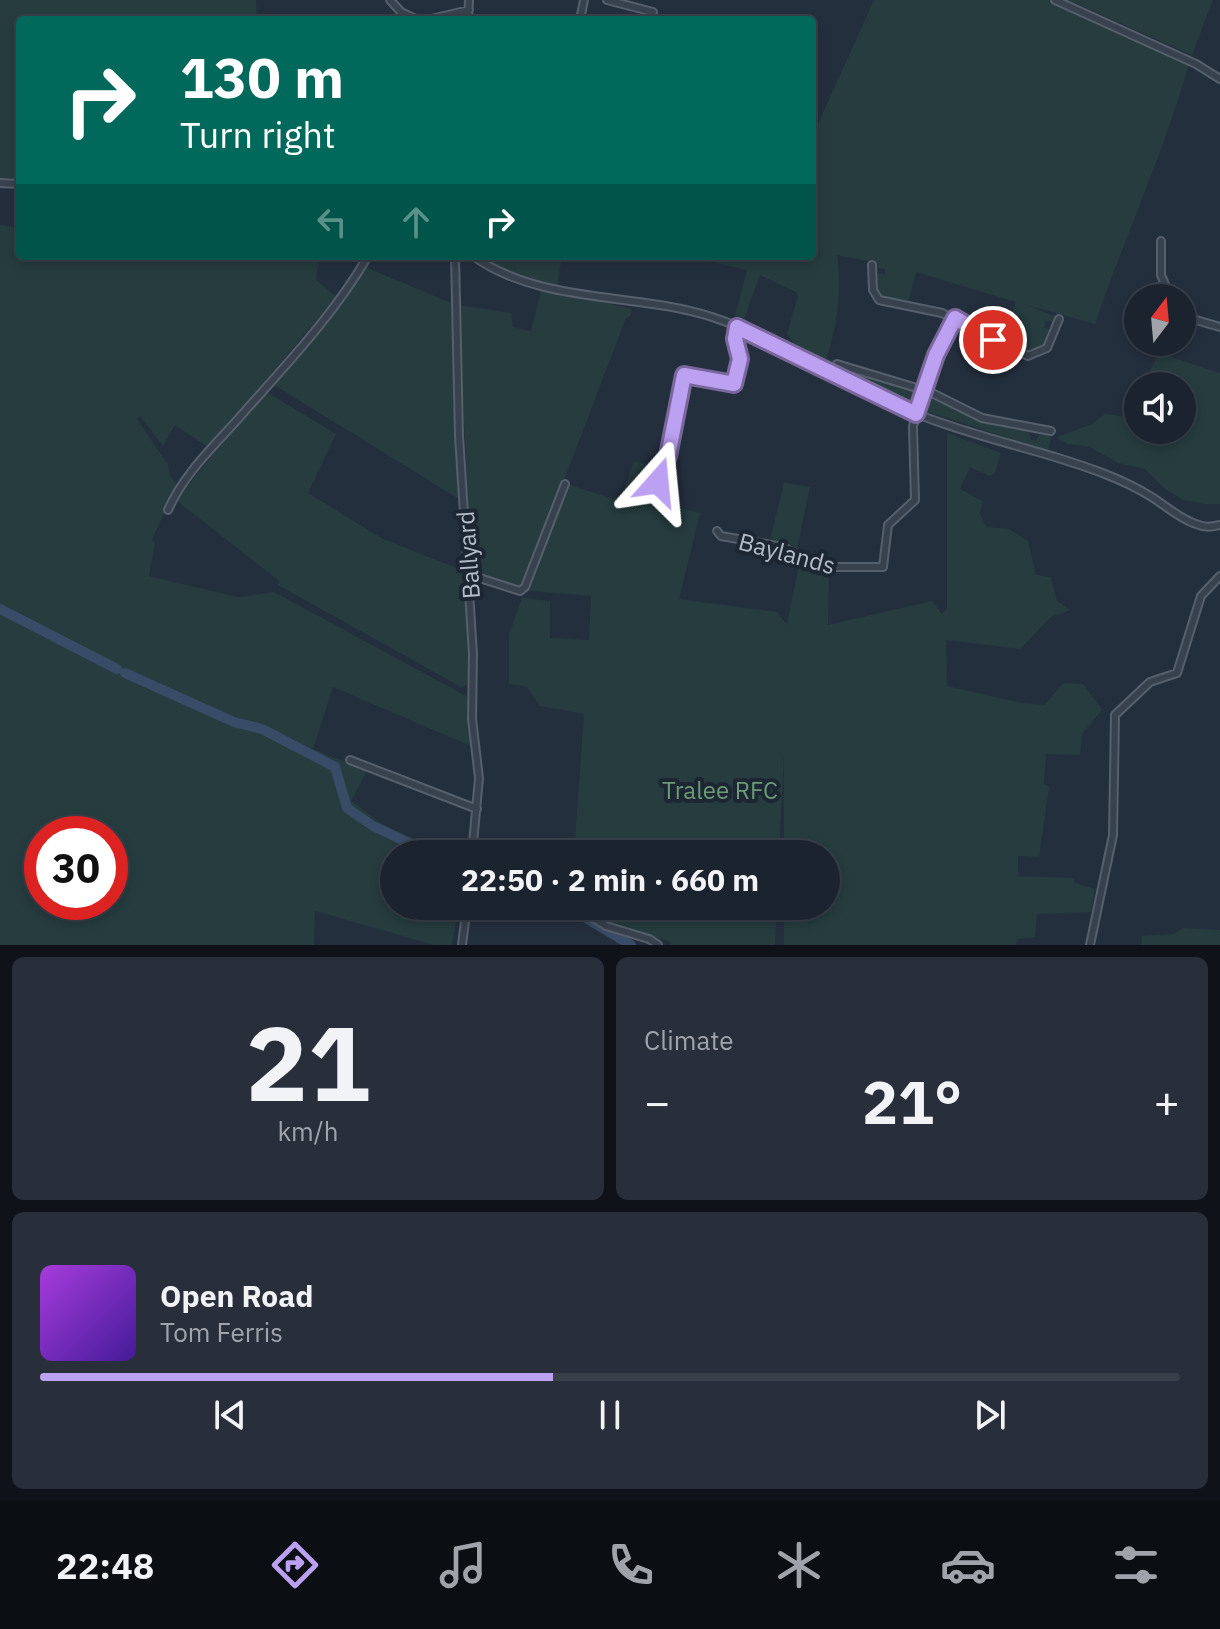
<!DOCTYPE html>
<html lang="en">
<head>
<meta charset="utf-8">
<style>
  body { margin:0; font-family:"IBM Plex Sans",sans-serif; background:#282f3a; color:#f1f3f6; height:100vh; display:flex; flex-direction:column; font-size:30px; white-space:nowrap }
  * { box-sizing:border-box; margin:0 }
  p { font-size:26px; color:#a0a4aa }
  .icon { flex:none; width:44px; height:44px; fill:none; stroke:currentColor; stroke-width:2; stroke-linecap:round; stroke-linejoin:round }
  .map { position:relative; height:945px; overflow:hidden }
  .sheet { display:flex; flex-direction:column; gap:12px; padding:12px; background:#0f1319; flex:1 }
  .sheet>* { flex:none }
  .top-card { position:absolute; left:16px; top:16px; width:800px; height:244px; border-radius:8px; box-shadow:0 4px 12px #0003,0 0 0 2px #39404a; background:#00695c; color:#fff; overflow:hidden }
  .needle { width:52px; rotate:16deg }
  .buttons { position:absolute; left:1124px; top:284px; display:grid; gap:16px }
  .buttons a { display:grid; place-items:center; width:72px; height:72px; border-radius:50%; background:#1b232e; box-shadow:0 4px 12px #0003,0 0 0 2px #39404a; font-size:40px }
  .speed { position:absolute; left:24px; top:816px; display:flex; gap:16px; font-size:40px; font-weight:700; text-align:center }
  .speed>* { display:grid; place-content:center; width:104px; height:104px; border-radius:50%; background:#1b232e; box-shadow:0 4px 12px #0003,0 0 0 2px #39404a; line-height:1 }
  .speed .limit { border:12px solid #d22; background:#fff; color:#111 }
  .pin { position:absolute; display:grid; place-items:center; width:68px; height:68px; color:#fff; margin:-34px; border:4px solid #fff; border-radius:50%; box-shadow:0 2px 8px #0007 }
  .me { position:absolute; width:88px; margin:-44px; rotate:18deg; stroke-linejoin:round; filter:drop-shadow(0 0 6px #0008) }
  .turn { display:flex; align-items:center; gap:28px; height:168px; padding:0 32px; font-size:36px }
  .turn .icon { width:104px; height:104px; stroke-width:2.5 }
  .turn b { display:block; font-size:56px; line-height:68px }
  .lanes { display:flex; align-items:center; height:76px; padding:0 32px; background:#0003; justify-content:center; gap:40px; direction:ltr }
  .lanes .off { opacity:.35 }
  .big { font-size:60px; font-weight:700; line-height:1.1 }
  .sheet .widget { flex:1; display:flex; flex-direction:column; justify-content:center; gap:12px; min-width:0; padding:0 28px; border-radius:12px; background:#282f3a }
  .sheet .dial { align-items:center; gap:0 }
  .dial b { font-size:104px; line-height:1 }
  .song { display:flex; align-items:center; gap:24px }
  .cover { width:96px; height:96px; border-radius:12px; background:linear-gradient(135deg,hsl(280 70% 55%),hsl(260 70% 35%)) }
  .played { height:8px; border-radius:4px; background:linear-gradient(90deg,#bca0f2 45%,#39404a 45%) }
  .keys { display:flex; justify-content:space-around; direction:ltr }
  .heat { display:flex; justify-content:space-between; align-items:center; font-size:44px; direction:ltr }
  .sheet .tiles { flex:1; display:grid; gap:12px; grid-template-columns:1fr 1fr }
  .widget:last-child { grid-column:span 2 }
  .trip { position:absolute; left:380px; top:840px; width:460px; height:80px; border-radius:40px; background:#1b232e; box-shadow:0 4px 12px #0003,0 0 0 2px #39404a; font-weight:700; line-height:80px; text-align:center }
  .tab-bar { display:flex; height:128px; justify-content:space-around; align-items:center; background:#0b0e12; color:#a0a4aa }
  .tab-bar .icon { width:56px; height:56px }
  .tab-bar .current { color:#bca0f2 }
  .tab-bar b { font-size:36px; color:#f1f3f6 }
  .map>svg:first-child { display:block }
  .green { fill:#263c3f; fill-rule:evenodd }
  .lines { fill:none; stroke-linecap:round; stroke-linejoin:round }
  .river { stroke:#394c67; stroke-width:10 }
  .minor-casing { stroke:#565f6c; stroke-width:10 }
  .minor { stroke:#38414e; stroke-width:6 }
  .route-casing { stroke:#7a689d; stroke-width:20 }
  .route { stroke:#bca0f2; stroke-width:14 }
  .labels { text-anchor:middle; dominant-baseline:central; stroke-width:8; stroke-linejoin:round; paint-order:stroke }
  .street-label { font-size:24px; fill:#b4bcc9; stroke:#1d2633 }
  .park-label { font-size:24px; fill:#6b9a76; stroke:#1d2633 }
</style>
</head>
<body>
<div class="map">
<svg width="1220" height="945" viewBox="0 0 1220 945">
  <rect width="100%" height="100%" fill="#242f3e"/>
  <path class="green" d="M0 0H256L257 20H20V143L17 144 20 145V180H0Z
    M874 0H1049L1189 64C1164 153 1125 236 1095 324L1027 305 1057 317 1055 322 1046 321 1044 327 1053 331 1047 343 1028 352 1000 339 1016 302 916 272 908 303C887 301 872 297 878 274H885V269L878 268 877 263 837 255C842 292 837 323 827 358L843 368 846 374 855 372 914 390 916 398 911 404 850 377 794 347 792 340 787 334 798 296 796 292 760 275 743 322 734 319 747 270 687 256H812V137Z
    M1068 0H1213L1192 55Z
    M0 225 20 228V256H323L318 264 316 280 336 297 211 445 208 447 175 425 163 446 140 416 137 419 168 465 170 476 177 484 152 540 155 543 149 576 238 597 274 592 468 697 473 747 333 687 313 749 367 771 351 801 382 824 448 854H394V906H459L452 945H434L315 911 314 945H0ZM42 834H110V902H42Z
    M481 256H562L557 286 502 271Z
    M365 267 451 303 459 499 271 383 340 304Z
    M542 286 632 309 630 316 626 318 563 483 620 501 634 461 655 466 651 485 662 490 660 503 700 513 679 599 777 612 787 625 799 565 812 574 829 577 828 625 932 601 942 614 947 609V433L1001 453 995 473 990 476 970 467 960 489 983 501 980 513 986 527 1009 529 1028 541 1036 575 1051 577 1057 601 1070 610 1051 617 1020 649 946 640 947 686 1021 703 1045 705 1063 683 1083 684 1102 710 1082 734 1080 755 1046 754 1044 784 1049 787 1039 857 1018 856V876L1073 878 1075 883 1095 889 1091 912 1037 914 1035 937 1017 939 1016 945H784V906H826V854H784V754L779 854H574L584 714 540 706 527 687 509 684V634L522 598 550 601V638L589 640 591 596 521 590 472 576 458 305 511 313 513 327 531 331Z
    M1159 353 1220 373V504H1204L1184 500 1166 490 1145 469 1118 463 1090 447 1067 444 1058 439 1059 436 1092 424 1105 414 1128 417 1138 395V430H1182V386H1142Z
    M265 391 336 434 308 493 383 539 467 572 470 684 461 687 278 585 279 581 176 500Z
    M934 399 988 423 1029 430 1031 439 1036 441 1040 432 1052 433 1048 451 926 411 927 402Z
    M784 483 810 487 797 549 790 543 770 539Z
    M584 906H777L775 945H671L670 941 612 927Z
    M1184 928 1220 930V945H1141L1142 936 1173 934Z"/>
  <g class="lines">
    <path class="river" d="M0 609 117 669
      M125 673 234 722 262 729 335 767 347 808 373 826 432 854
      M551 906 581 915 631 945"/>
    <defs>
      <path id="minor" d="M390 0 401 12 418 20
        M607 0 653 12
        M1055 0 1196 64 1220 79
        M427 20 469 10
        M468 20 469 0
        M580 20 584 0
        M0 183 20 184
        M1161 241V275L1171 298
        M455 256 459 436 473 654 472 719 479 778 472 854
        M473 256C542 305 635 292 712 317 776 338 832 376 893 404 944 427 1001 441 1055 457 1087 467 1121 478 1150 496 1165 505 1180 519 1196 524 1205 528 1211 527 1220 525
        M872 265 873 290 879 300 942 313 1028 356 1047 348 1059 319
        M1138 298 1163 285
        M1182 311 1196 320 1220 327
        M837 364 930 392 982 418 1051 431
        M658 482 668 456 684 375 734 384 740 359 735 339 737 327
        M168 510C184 474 212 448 238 419 283 368 334 315 368 256
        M717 531 721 536 783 547 821 567H883L888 525 915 500 913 426 936 355 955 318
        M470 575 520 591 525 587 565 484
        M350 760 477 809
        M574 906 606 926 649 939 658 945
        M462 945 467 906
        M1090 945 1113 835 1115 715 1150 682 1177 673 1201 596 1220 576"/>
    </defs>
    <use href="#minor" class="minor-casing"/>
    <use href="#minor" class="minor"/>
  </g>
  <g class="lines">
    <defs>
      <path id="route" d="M658 482 668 456 684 375 734 384 740 359 735 339 737 327 916 414 936 355 955 318 993 340"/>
    </defs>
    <use href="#route" class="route-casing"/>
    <use href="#route" class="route"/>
  </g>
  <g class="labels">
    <g class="street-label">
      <text transform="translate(787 553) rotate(15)">Baylands</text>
      <text transform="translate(468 555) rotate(-94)">Ballyard</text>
    </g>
    <g class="park-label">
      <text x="720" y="790">Tralee RFC</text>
    </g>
  </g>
</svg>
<div class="buttons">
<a><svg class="needle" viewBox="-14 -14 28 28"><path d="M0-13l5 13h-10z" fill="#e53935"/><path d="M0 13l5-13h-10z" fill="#a0a4aa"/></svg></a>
<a><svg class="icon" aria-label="sound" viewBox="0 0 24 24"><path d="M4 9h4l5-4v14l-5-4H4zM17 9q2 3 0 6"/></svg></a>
</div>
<div class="speed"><div class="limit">30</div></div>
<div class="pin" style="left:993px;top:340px;background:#d93025"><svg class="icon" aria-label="arrive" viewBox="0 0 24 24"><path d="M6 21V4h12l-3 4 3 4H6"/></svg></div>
<svg class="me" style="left:658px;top:482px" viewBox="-20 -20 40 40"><path d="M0-17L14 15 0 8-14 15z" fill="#bca0f2" stroke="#fff" stroke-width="4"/></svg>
<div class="trip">22:50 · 2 min · 660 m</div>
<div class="top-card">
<div class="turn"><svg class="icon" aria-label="right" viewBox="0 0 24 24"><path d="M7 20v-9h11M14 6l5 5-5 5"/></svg><div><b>130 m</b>Turn right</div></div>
<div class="lanes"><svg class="icon off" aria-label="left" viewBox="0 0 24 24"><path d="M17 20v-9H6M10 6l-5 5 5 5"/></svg><svg class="icon off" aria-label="ahead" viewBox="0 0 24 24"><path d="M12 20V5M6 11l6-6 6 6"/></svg><svg class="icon" aria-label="right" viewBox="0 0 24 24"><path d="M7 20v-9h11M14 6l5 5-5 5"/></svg></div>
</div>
</div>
<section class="sheet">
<div class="tiles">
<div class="widget dial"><b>21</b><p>km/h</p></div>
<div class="widget"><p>Climate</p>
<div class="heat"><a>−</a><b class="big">21°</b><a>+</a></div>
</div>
<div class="widget">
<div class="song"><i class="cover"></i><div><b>Open Road</b><p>Tom Ferris</p></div></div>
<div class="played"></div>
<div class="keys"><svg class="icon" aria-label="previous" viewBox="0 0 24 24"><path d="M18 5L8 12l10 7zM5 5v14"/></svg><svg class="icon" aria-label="pause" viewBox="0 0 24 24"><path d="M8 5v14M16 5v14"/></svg><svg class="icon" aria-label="next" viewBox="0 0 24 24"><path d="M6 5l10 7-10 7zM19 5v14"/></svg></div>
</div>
</div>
</section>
<nav class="tab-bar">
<b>22:48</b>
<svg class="icon current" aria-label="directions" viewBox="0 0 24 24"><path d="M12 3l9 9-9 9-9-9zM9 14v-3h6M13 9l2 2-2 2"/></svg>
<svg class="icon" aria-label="music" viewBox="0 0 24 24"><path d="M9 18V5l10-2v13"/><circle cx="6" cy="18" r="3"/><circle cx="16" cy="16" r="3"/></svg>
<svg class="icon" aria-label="phone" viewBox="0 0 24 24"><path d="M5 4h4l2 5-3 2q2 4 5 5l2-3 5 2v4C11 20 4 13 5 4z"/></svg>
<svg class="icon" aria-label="climate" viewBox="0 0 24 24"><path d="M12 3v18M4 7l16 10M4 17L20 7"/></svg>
<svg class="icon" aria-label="car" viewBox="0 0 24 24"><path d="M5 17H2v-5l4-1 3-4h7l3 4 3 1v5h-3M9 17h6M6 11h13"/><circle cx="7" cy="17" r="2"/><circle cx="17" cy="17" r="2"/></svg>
<svg class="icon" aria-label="filters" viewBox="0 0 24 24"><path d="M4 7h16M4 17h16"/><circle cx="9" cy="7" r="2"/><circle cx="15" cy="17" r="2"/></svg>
</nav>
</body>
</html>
